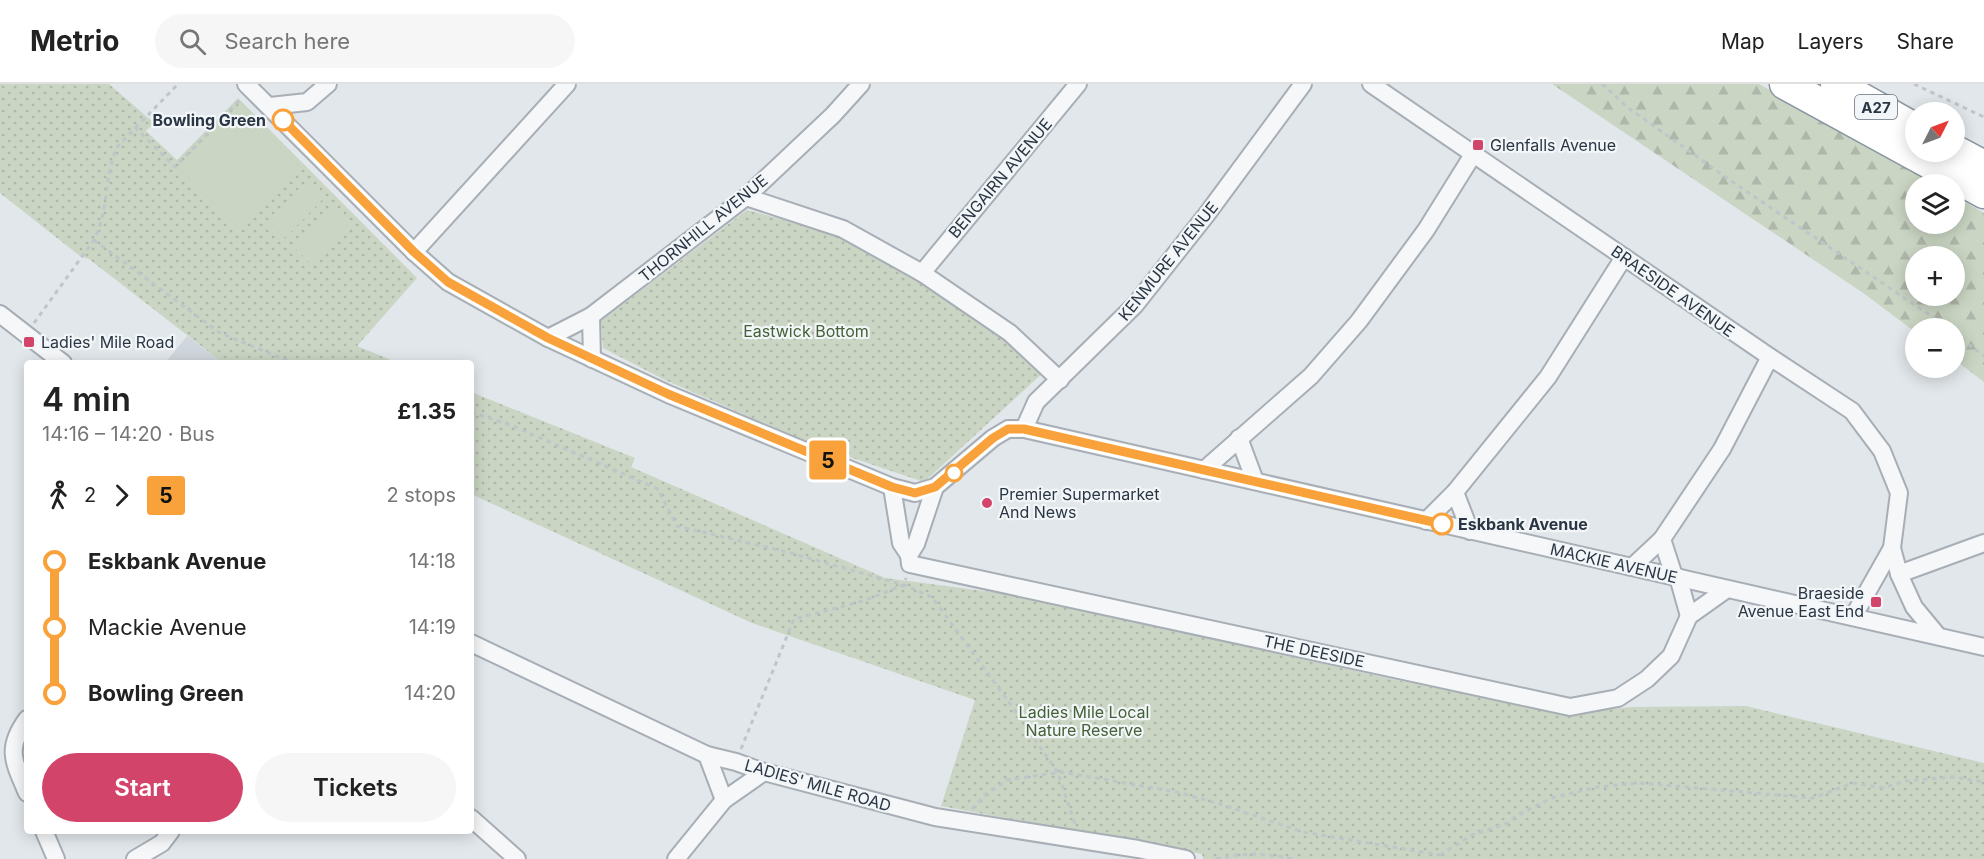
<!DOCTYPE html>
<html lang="en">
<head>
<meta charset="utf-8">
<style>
  :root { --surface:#fff; --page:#f6f6f6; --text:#222; --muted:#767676; --line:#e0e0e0; --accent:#d3446b }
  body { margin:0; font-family:Inter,sans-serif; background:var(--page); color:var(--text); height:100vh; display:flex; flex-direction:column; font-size:22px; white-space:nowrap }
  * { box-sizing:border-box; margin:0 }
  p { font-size:20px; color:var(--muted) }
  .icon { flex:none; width:33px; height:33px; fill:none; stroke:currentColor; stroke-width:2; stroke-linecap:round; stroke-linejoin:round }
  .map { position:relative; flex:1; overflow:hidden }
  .details { position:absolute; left:24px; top:276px; width:450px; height:474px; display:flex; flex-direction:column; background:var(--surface); border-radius:6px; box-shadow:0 3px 15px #0003 }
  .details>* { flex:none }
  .badge { padding:0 12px; border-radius:4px; font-size:21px; line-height:39px }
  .needle { width:39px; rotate:48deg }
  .fabs { position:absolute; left:1905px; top:18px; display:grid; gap:12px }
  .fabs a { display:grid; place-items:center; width:60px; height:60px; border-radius:50%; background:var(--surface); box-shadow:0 3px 15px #0003; font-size:30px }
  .map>.badge { position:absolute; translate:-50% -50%; box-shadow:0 0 0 3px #fff }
  .legs { display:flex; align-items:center; gap:9px; height:66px; padding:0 18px; font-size:20px }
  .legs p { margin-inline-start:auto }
  .overview { display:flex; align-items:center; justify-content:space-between; height:102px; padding:0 18px }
  h1 { font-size:33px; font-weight:600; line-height:45px }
  .action { display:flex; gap:12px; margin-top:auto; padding:12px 18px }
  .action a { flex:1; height:69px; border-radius:36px; background:var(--accent); color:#fff; font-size:24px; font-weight:600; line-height:69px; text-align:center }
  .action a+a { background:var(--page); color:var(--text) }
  ul { padding:0 18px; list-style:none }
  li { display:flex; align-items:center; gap:21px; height:66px; font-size:22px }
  li i { display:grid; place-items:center; width:9px; height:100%; margin:0 8px; background:currentColor }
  li i::after { content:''; width:15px; height:15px; margin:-8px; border:4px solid; border-radius:50%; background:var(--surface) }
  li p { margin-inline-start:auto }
  li:first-child i { background:linear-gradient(#0000 50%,currentColor 0) }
  li:last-child i { background:linear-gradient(currentColor 50%,#0000 0) }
  header { display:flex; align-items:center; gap:36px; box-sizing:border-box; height:84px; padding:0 30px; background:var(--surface); border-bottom:2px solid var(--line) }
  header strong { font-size:28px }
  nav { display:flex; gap:33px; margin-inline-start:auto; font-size:21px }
  .search { width:420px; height:54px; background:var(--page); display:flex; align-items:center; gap:15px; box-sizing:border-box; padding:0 21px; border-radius:33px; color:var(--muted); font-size:22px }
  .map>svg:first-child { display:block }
  .built { fill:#d0d6dd }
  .green { fill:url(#green-dots) }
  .forest { fill:url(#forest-firs); fill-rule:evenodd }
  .pitch { fill:#cad5c3 }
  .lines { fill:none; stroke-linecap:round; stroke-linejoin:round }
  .street-casing { stroke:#a7aeb6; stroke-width:20 }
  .highway-casing { stroke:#8996a2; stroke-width:33 }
  .path { stroke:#c0c5ca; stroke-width:3; stroke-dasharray:4.5 4.5; stroke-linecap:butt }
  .street { stroke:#f5f7f9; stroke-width:16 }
  .highway { stroke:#fff; stroke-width:30 }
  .line-1-casing { stroke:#fff; stroke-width:14 }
  .line-1 { stroke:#f9a23c; stroke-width:9 }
  .stop-1-dot { fill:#fff; stroke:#f9a23c; stroke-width:3 }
  .poi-dot { fill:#d3446b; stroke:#f2f6f8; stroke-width:2 }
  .labels { text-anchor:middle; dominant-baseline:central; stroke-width:4.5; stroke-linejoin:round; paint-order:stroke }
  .shield { fill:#f2f6f8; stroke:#66707a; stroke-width:1.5 }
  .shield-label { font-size:15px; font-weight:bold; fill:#2a3644 }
  .stop-label { font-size:16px; font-weight:bold; fill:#2a3644; stroke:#f2f6f8; text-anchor:end }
  .poi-label { font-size:16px; fill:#2a3644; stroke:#f2f6f8; text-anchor:start }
  .street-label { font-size:16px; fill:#2a3644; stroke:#f2f6f8 }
  .park-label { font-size:16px; fill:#436036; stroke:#f2f6f8 }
</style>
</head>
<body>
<header>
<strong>Metrio</strong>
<div class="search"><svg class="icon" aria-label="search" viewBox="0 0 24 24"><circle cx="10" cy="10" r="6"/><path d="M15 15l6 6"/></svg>Search here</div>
<nav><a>Map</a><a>Layers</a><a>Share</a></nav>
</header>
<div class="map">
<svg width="1984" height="775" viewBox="0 0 1984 775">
  <defs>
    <pattern id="green-dots" width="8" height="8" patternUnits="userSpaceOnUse" patternTransform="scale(1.5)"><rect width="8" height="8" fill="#cad5c3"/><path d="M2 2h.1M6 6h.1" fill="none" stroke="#aeb7a9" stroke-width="1.8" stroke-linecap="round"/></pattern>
    <pattern id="forest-firs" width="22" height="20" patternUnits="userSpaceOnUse" patternTransform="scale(1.5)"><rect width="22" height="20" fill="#cad5c3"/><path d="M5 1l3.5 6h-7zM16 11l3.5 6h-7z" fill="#aeb7a9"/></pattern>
  </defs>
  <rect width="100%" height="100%" fill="#e2e7eb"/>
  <path class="built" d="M187 252 223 279H165Z"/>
  <g class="green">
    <path d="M0 0H109L154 39 146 47 177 76 238 14 417 194 357 262 398 279H223L89 175 80 172 0 109Z"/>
    <path d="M747 126 844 152 933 205 993 245 1045 287 924 398 817 362 665 296 603 264 601 237Z"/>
    <path d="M471 308 635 374 631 383 885 494 1014 511 1396 596 1566 630 1631 623 1746 622 1984 679V775H1203L1202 770 941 722 975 616 752 539 471 410Z"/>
  </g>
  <path class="forest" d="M1552 0H1759L1934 100H1916V140H1954L1955 112 1984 129V298L1955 276 1954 244H1916L1915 248 1866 211ZM1916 172H1954V212H1916Z"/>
  <g class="pitch">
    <path d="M241 22 302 85 240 146 178 83Z"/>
    <path d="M305 99 322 116 285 154 267 137Z"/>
    <path d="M330 124 347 141 310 179 292 161Z"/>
  </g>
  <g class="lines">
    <g class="street-casing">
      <g id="street">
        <path d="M246 0 414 168 448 198 548 254 668 310 892 403 915 409 935 403 993 354 1008 345H1024L1984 563"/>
        <path d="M1371 0 1770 273 1852 327 1882 367 1899 409 1892 464 1899 490 1914 523 1938 552"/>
        <path d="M270 22 307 18 328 0"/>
        <path d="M746 113 843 145 922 189 1010 249 1060 296"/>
        <path d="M414 168 567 0"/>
        <path d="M922 189 1078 0"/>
        <path d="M0 230 63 279"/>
        <path d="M591 232 592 275"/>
        <path d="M548 254 591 232 746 113 833 31 861 0"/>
        <path d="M1024 345 1036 318 1135 221 1207 130 1303 0"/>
        <path d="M1239 354 1255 397"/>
        <path d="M1204 386 1311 292 1359 237 1426 146 1474 69"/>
        <path d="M892 403 901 459 909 471"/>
        <path d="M935 403 916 460 909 471 910 480 1570 623 1618 614 1647 595 1671 572 1689 532 1727 505"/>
        <path d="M1455 408 1470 447"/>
        <path d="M1426 437 1455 408 1548 293 1624 173"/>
        <path d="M1662 455 1674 492"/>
        <path d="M1632 483 1662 455 1722 365 1770 273"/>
        <path d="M1899 490 1984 459"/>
        <path d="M1678 493 1689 532"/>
        <path d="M1853 533 1892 464"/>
        <path d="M471 559 707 671 736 678 764 688 935 733 1138 765 1186 775"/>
        <path d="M27 635C5 665 14 678 27 709"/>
        <path d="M707 671 724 716"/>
        <path d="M471 734 517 775"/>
        <path d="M44 747 56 775"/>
        <path d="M135 775 162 759 171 747"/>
        <path d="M676 775 724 716 764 688"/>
      </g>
    </g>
    <g class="highway-casing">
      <g id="highway">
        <path d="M1785 0 1984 109"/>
        <path d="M1836 0 1916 45"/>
        <path d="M1954 66 1984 82"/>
      </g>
    </g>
    <g class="path">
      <path d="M1602 0 1627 23 1737 101 1949 244"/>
      <path d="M1914 0 1984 33"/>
      <path d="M135 43 175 83 241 15"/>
      <path d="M94 156 220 249 294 279"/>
      <path d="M34 239 94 156C109 127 104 92 117 63L178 0"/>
      <path d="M1954 249 1984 272"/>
      <path d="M471 328 513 342 658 405 677 442 787 468 904 501 932 513 1016 628 1058 689 1075 740"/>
      <path d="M741 665 794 535 863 517 904 501 906 494"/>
      <path d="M972 725 986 710 1007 696 1062 688 1177 708 1220 720 1303 748 1440 771 1441 775"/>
      <path d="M1440 771 1472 751 1508 739 1516 732 1552 714 1597 703 1639 699 1813 714 1853 699 1884 704 1905 697 1952 693 1984 698"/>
      <path d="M1216 775C1245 768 1264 769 1293 775"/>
    </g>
    <use href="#street" class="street"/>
    <use href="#highway" class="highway"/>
  </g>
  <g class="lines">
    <g class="line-1-casing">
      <path id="line-1" d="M283 36 414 168 448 198 548 254 668 310 892 403 915 409 935 403 993 354 1008 345H1024L1442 440"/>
    </g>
    <use href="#line-1" class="line-1"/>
  </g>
  <g class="stop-1-dot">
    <circle cx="283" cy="36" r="10"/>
    <circle cx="954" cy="389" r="8"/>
    <circle cx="1442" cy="440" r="10"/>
  </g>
  <g class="poi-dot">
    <rect x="1472" y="55" width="12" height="12" rx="3"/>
    <rect x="23" y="252" width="12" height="12" rx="3"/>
    <circle cx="987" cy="419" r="6"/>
    <rect x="1870" y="512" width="12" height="12" rx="3"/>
  </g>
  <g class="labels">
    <rect class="shield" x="1855" y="11" width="42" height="24" rx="4.5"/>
    <g class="shield-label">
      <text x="1876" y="23">A27</text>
    </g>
    <g class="stop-label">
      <text x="266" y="36">Bowling Green</text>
      <text x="1458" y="440" text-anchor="start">Eskbank Avenue</text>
    </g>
    <g class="poi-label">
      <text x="1490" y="61">Glenfalls Avenue</text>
      <text x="41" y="258">Ladies' Mile Road</text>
      <text x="999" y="410">Premier Supermarket<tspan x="999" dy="18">And News</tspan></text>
      <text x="1864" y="509" text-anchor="end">Braeside<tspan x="1864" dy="18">Avenue East End</tspan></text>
    </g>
    <g class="street-label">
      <text transform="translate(1000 94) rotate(-50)">BENGAIRN AVENUE</text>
      <text transform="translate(703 144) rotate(-39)">THORNHILL AVENUE</text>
      <text transform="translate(1168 177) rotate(-51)">KENMURE AVENUE</text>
      <text transform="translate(1673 207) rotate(35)">BRAESIDE AVENUE</text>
      <text transform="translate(1614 479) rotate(13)">MACKIE AVENUE</text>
      <text transform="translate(1314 567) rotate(12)">THE DEESIDE</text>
      <text transform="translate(818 701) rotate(16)">LADIES' MILE ROAD</text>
    </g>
    <g class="park-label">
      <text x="806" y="247">Eastwick Bottom</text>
      <text x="1084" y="628">Ladies Mile Local<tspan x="1084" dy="18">Nature Reserve</tspan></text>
    </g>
  </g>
</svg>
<div class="fabs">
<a><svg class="needle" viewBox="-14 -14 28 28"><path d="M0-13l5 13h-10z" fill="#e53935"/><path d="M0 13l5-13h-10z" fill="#767676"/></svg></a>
<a><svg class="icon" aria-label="layers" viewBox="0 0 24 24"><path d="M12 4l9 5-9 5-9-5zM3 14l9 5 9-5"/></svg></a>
<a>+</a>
<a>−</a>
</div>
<b class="badge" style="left:828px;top:376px;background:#f9a23c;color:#111">5</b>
<section class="details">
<div class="overview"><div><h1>4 min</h1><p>14:16 – 14:20 · Bus</p></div><b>£1.35</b></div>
<div class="legs"><svg class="icon" aria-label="walk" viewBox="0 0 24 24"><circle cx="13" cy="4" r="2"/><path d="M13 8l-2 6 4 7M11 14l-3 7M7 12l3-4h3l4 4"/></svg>2<svg class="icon" aria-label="forward" viewBox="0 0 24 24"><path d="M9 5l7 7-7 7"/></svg><b class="badge" style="background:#f9a23c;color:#111">5</b><p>2 stops</p></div>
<ul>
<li><i style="color:#f9a23c"></i><b>Eskbank Avenue</b><p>14:18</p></li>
<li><i style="color:#f9a23c"></i><span>Mackie Avenue</span><p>14:19</p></li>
<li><i style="color:#f9a23c"></i><b>Bowling Green</b><p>14:20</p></li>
</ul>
<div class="action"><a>Start</a><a>Tickets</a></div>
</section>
</div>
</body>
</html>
